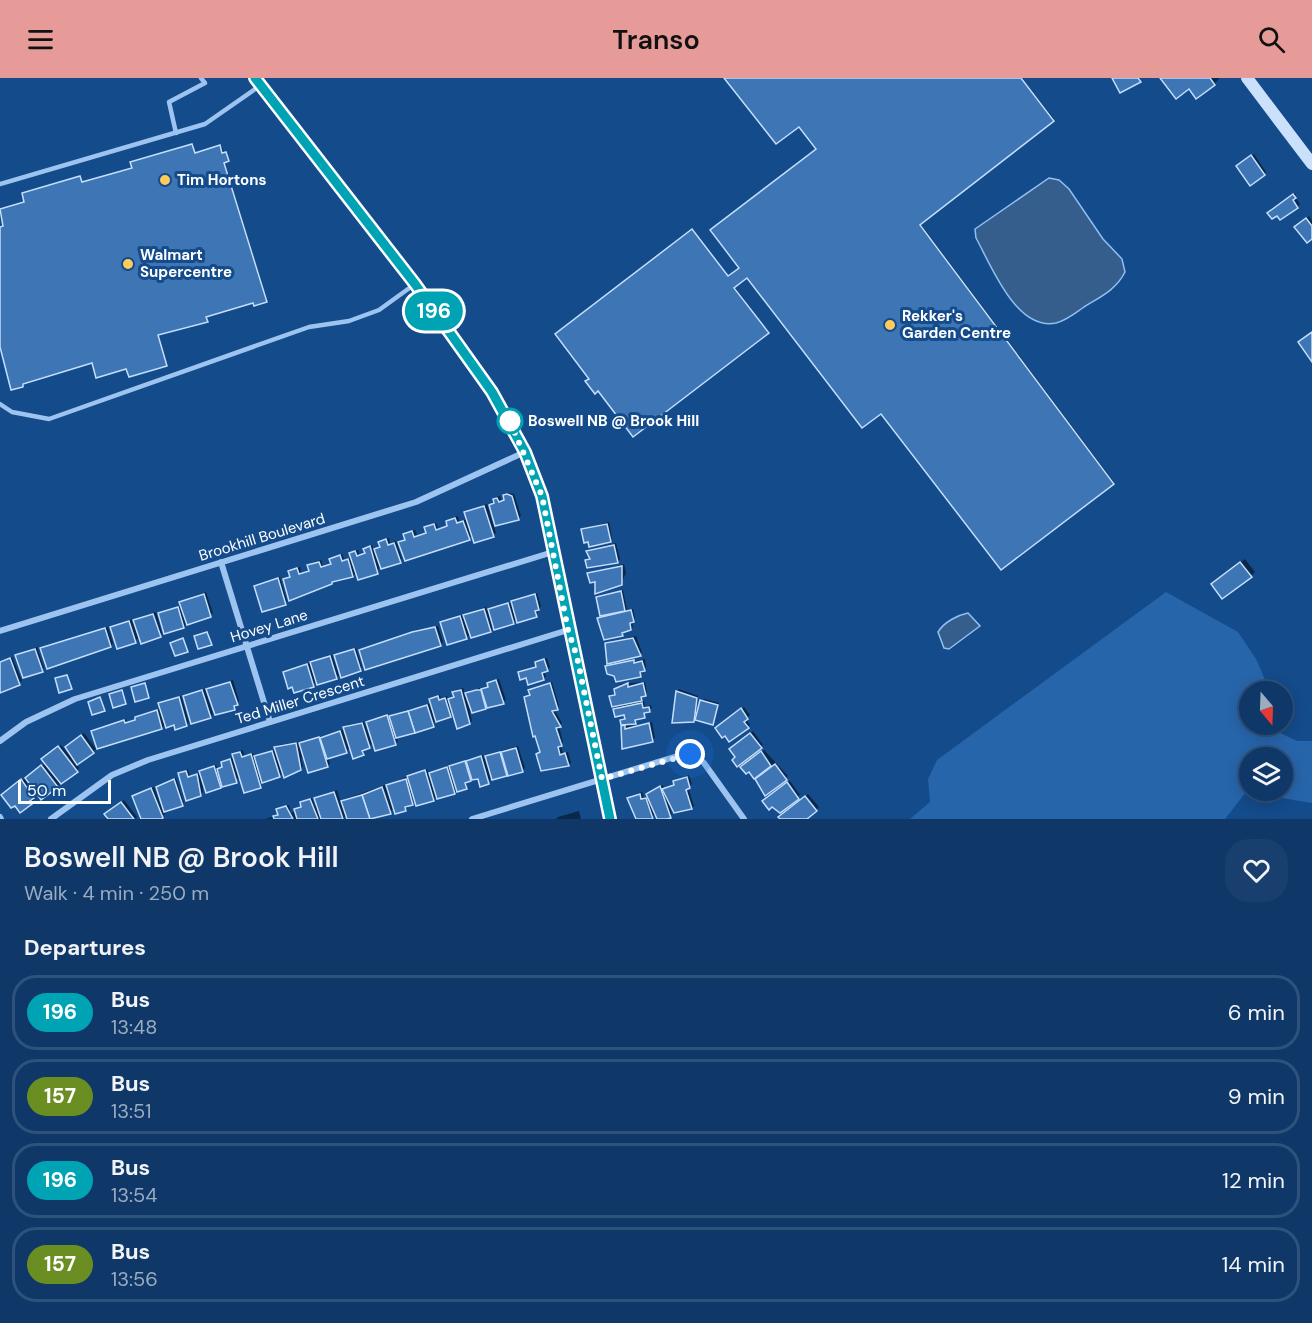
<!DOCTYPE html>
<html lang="en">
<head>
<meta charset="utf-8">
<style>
  :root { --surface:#0f3868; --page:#183f6e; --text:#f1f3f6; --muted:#9bacc0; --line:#2f527c; --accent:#e69b98 }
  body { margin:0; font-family:"DM Sans",sans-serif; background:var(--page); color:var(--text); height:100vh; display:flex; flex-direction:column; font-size:22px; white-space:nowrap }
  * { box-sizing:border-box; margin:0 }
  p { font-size:20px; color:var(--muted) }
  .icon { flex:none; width:33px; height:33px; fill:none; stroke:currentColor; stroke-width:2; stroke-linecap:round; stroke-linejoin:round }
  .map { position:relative; height:741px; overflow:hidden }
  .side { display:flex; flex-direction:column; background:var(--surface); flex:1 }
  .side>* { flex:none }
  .badge { padding:0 12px; border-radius:20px; font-size:21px; line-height:39px }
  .needle { width:39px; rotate:161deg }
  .buttons { position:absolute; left:1239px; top:603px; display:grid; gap:12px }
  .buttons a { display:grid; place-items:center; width:54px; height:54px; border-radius:50%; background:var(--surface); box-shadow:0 3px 15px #0003,0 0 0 2px var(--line); font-size:30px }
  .scale { position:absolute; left:18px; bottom:15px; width:93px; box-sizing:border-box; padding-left:6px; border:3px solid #fff; border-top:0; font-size:16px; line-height:21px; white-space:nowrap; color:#fff; -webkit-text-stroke:4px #144b8b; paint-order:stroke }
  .you { position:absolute; width:30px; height:30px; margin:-15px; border:4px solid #fff; border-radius:50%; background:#1a73e8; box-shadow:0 0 0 9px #1a73e833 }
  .map>.badge { position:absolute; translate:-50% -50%; box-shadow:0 0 0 3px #fff }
  h2 { padding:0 24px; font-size:22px; line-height:54px }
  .round { display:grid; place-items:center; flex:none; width:63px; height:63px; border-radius:24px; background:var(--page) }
  .headline { display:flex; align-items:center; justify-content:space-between; height:102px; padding:0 24px }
  h1 { font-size:28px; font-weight:600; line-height:45px }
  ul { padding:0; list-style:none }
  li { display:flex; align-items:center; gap:18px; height:75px; margin:0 12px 9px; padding:0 12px; border:3px solid var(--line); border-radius:24px }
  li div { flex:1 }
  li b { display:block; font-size:22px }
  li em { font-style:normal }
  li .badge { min-width:66px; font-weight:700; text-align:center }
  header { display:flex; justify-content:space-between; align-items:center; height:78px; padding:0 24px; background:var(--accent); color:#111; font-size:27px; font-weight:600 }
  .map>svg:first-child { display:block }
  .green { fill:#2765aa; fill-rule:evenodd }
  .water { fill:#365e8d; stroke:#8fc0f3; stroke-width:1.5 }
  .shadow { fill:#0007 }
  .building { fill:#3d75b5; stroke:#c4defb; stroke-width:1.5 }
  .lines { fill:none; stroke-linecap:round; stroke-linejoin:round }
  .lane { stroke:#9dc4f0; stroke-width:4.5 }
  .street { stroke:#9dc4f0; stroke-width:6 }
  .secondary { stroke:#cbe1fb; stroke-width:12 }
  .line-casing { stroke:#fff; stroke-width:14 }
  .line { stroke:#00a3b4; stroke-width:9 }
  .walk { stroke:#fff; stroke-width:6; stroke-dasharray:0 10.8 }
  .poi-dot { fill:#ffcc5c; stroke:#144b8b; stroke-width:2 }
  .stop-dot { fill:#fff; stroke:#00a3b4; stroke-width:3 }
  .labels { text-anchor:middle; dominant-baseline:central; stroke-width:6; stroke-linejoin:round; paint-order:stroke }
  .poi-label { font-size:15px; font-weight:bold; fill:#fff; stroke:#144b8b; text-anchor:start }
  .stop-label { font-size:15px; font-weight:bold; fill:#fff; stroke:#144b8b; text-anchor:start }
  .street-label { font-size:15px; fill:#fff; stroke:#144b8b }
</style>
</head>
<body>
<header><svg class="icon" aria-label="menu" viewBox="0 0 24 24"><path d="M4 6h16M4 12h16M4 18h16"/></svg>Transo<svg class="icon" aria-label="search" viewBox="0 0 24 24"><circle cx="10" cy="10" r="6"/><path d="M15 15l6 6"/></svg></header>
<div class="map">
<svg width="1312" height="741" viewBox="0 0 1312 741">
  <rect width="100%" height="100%" fill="#144b8b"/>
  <path class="green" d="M1166 514 1238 554 1256 581 1270 613 1250 614V646L1273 647 1272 651 1297 663H1312V725L1246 714 1225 741H910L930 724 928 701 937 682ZM1250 680H1282V712H1250Z"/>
  <g class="water">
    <path d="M1049 100 1059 102 1069 111 1103 161 1122 181 1125 194C1116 212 1100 219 1084 229 1075 235 1067 242 1056 245 1016 253 991 187 976 160L975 151Z"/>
    <path d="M968 535 980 548 949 571 944 570 938 554C944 544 958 537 968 535Z"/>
  </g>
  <g class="shadow">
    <path d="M726 0H1022L1054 41 920 145 1114 404 1002 490 881 334 747 198 734 208 768 253 633 357 557 257 693 152 729 199 741 190 818 71 799 47Z"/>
    <path d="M1162 0H1219V1L1214 6 1190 9Z"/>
    <path d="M193 67 195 75 220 67 229 82 224 83 267 222 254 223 206 237 207 242 158 255 166 286 93 284 23 304V307L0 266V149L5 148 26 124 24 115 80 98 82 105 133 90 132 85Z"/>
    <path d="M1254 76 1266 94 1264 96 1240 86Z"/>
    <path d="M1296 115 1295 119 1300 126 1297 129 1281 140 1271 132Z"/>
    <path d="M1309 138 1312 143V160L1298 146Z"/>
    <path d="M506 415 514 416 521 438 518 440 491 427 497 419 500 418 501 422 505 421Z"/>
    <path d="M487 426 496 455 493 457 400 464 406 460 407 454 415 452 417 457 427 454 428 447 436 445 438 450 449 447 450 441 458 438 459 443 468 441 466 434 469 432Z"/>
    <path d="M609 444 612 460 610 463H590L583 451Z"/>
    <path d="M389 460 390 465 396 463 402 481 379 490 377 495 357 494 353 498 284 502 291 498 292 491 300 489 301 494 310 492 311 485 321 482 323 488 332 485 333 479 342 476 344 481 352 479 354 473 358 472 359 476 366 474 365 471 372 467 374 473 381 468 382 462Z"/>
    <path d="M616 465 620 481 617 484 587 482 590 479 588 473 590 471Z"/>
    <path d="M1245 481 1255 494 1251 498 1216 502Z"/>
    <path d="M624 486 626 495 621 506 596 503 589 495Z"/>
    <path d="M280 499 287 523 285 525 255 508Z"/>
    <path d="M623 512 627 532 633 531 635 540 632 543 633 549 622 556 599 541 601 538 597 519Z"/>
    <path d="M206 514 213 535 210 537 186 545 184 549 160 536 182 527 184 522Z"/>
    <path d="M537 515 541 528 536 538 518 540 513 545 494 548 490 553 471 555 466 560 442 545 462 537 463 540 468 535 486 529 487 533 492 529 511 525 515 521Z"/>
    <path d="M156 534 162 555 160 558 140 559 135 563 111 549 132 541 133 545 137 540Z"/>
    <path d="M438 548 443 564 440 567 361 572 416 552Z"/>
    <path d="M108 549 113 565 111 568 42 570Z"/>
    <path d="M636 558 642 574 640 576 606 566Z"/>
    <path d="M37 569 44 590 42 593 17 578Z"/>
    <path d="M356 570 362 589 360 592 336 578Z"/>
    <path d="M332 577 339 597 336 600 317 603 313 607H293L284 594Z"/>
    <path d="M12 579 22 603 1 613 0 584Z"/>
    <path d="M547 580 550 590 544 593 546 598 543 601 519 595 537 588 539 582Z"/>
    <path d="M645 581 646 589 640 598 616 597 607 589Z"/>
    <path d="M499 601 506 622 470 634 472 643 470 645 454 634 435 643 433 648 396 658 398 663 395 666 368 644 431 625 433 619 440 617 441 620 447 618 448 622 455 618 456 612 463 610 465 617 469 613 489 608 491 603Z"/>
    <path d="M233 602 239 623 234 631 208 612Z"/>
    <path d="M552 604 559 628 554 631 562 645 559 648 563 664 560 667 563 675 568 674 571 685 568 687 537 676 541 673 525 620 531 616 532 610Z"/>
    <path d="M645 604 647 614 638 624 644 623 645 629 651 627 652 630 646 633 644 639 637 640 632 648 652 644 655 660 623 669 622 662 625 658 622 643 627 640 625 635 615 631 620 626 611 618 616 615V611L621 606Z"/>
    <path d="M205 611 213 636 210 639 184 619Z"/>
    <path d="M679 611 698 618 696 634 704 621 719 625 715 643 712 645 693 643 677 614Z"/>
    <path d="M181 618 189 644 187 646 176 650 175 646 166 645 162 650 93 653 126 641 127 644 137 641 139 637 162 630 163 623Z"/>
    <path d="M744 629 750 637 746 641 750 647 748 649 719 648Z"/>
    <path d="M364 644 372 666 365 670 363 676 351 669 346 673 328 679 330 685 328 688 304 678 301 681 303 688 301 691 284 693 279 698 262 703 260 709 241 699 220 709 202 697 203 714 200 717 179 696 188 691 190 698 216 687 218 692 224 688 225 682 234 679 236 674 243 672 244 677 253 675 255 680 277 671 278 667 299 664V666L345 651 347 647Z"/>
    <path d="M753 653 763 667 737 679 734 668Z"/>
    <path d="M84 655 96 671 76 686 79 690 77 693 57 708 37 714 32 720 34 722 20 733 5 715 46 685 45 678 61 667 69 677 71 675 69 667Z"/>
    <path d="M518 668 525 690 522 692 490 701 488 705 478 699 467 703 466 709 454 714 438 717 433 722 416 727 414 723 406 731 396 734 394 730 390 734 369 741H348L347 737 343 741H265L275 738 279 736 280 729 289 727 291 735 296 733 303 728 304 722 312 720 315 728 318 727 316 720 318 718 337 712 341 725 345 721 385 707V710L411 696 427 691 429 697 433 693 483 677 484 681 489 676Z"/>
    <path d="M764 672 788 698 765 716 744 686Z"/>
    <path d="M689 697 692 706 688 709 694 728 692 730 671 723 668 724 672 736 670 738 658 741 656 736 649 741H637L629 720 631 718 642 714 644 720 649 718 651 714 663 707 664 710 675 706 677 701Z"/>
    <path d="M176 700 184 725 163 733 165 736 157 741H143L133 719 154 709 160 726 163 725 158 709Z"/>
    <path d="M790 703 800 717 777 729 769 730 766 721Z"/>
    <path d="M808 716 819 729 816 732 805 741H782L783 736Z"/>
    <path d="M124 722 137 739 135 741H105L109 734Z"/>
    <path d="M579 733 581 741H556L558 739Z"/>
  </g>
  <g class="building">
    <path d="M724 0H1021L1054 43 920 147 1114 406 1001 492 881 336 862 350 747 200 734 210 769 255 633 359 598 313 595 316 585 303 589 301 555 256 692 151 728 198 739 190 710 152 816 71 799 49 776 66Z"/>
    <path d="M1112 0H1138L1141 4 1120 15Z"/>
    <path d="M1160 0H1210L1215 7 1196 21 1189 11 1176 21Z"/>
    <path d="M192 66 195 75 220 67 222 75 226 74 229 83 224 85 267 224 254 228 253 225 206 239 208 244 158 257 167 288 129 299 126 291 96 300 92 285 23 306V309L11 312 0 269V149L3 148 0 131 24 124 22 115 80 98 82 104 132 90 130 84Z"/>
    <path d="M1251 77 1265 97 1250 108 1236 88Z"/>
    <path d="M1293 116 1296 120 1293 122 1298 130 1280 142 1277 138 1272 141 1267 135Z"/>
    <path d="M1306 140 1312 148V161L1307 165 1294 149Z"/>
    <path d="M1312 254V284L1298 264Z"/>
    <path d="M507 416 512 418 519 442 495 448 489 427 494 425 493 421 497 420 499 424 504 422 503 417Z"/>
    <path d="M484 428 494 459 474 465 464 434Z"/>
    <path d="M455 440 457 445 463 443 470 462 405 483 398 464 405 462 403 456 412 453 414 459 426 455 424 449 434 446 436 452 447 448 446 443Z"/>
    <path d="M607 446 611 464 589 469 588 464 584 465 581 451Z"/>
    <path d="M386 461 388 467 394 465 401 485 381 491 374 471 380 469 378 464Z"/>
    <path d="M614 467 618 485 587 490 585 482 590 481 586 473Z"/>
    <path d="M370 468 378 496 358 502 349 475 355 473 357 478 365 475 363 471Z"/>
    <path d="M340 477 342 483 348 481 353 499 332 504V506L289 523 283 501 290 499 288 493 297 490 299 496 309 493 307 487 319 484 321 489 331 486 329 481Z"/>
    <path d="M1240 484 1252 499 1222 521 1211 506Z"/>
    <path d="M622 488V507L595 516V504L590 505 587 495Z"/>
    <path d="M278 500 286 527 262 534 254 508Z"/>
    <path d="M621 513 625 533 600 538 596 519Z"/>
    <path d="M204 516 211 539 187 547 179 524Z"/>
    <path d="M535 516 539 532 535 533 537 539 517 545 511 523Z"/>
    <path d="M508 525 514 546 494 552 488 531Z"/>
    <path d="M178 529 184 550 164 556 158 535Z"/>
    <path d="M484 531 491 554 471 560 463 537Z"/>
    <path d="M631 532 634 544 630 545 631 552 622 555 623 558 604 562 597 540Z"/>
    <path d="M153 536 161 559 141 566 133 542Z"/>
    <path d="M460 538 467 561 447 567 440 544Z"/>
    <path d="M129 543 136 565 117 571 110 549Z"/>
    <path d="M435 549 441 568 365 592 359 572 412 554Z"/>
    <path d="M105 550 111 569 47 591 40 570Z"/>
    <path d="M207 554 212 567 198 571 194 558Z"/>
    <path d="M183 560 188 574 175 578 170 565Z"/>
    <path d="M633 560 641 578 607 586 605 565Z"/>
    <path d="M35 571 43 594 23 600 15 577Z"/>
    <path d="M354 571 361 593 341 600 334 577Z"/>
    <path d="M330 578 337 601 317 607 310 584Z"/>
    <path d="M10 580 20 607 0 615V584Z"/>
    <path d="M544 581 548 593 542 595 544 602 528 607 526 600 520 602 518 594 536 589 535 584Z"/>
    <path d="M634 582V585L642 583 645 593 640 594 641 599 616 604 614 598 607 596 605 588Z"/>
    <path d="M307 586 314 609 294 615 292 609 288 611 283 594Z"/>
    <path d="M67 597 72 611 59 615 55 600Z"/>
    <path d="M496 602 504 626 487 630 481 611 488 609 487 605Z"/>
    <path d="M230 604 238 627 234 628 235 632 215 637 206 611Z"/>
    <path d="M145 605 149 620 135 624 131 609Z"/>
    <path d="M550 605 558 632 552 633 561 649 556 650 562 668 558 669 560 677 565 675 569 688 541 693 536 676 540 674 535 658 533 659 524 619 530 617 528 612Z"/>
    <path d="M628 605V609L643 605 646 618 641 619 642 623 612 629 609 618 615 617 614 611Z"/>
    <path d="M122 612 126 626 113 630 109 616Z"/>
    <path d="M202 612 211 640 191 646 183 618Z"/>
    <path d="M461 612 470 646 457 651 448 621 454 619 452 614Z"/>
    <path d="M476 612H481L486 631 472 635 465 615Z"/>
    <path d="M676 613 697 620 694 644 672 645Z"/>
    <path d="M438 618 439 622 445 620 451 639 436 644 429 621Z"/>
    <path d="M100 619 105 633 92 637 88 624Z"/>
    <path d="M179 619 187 648 175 652 174 647 166 650 158 625Z"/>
    <path d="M700 622 718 627 713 647 695 642Z"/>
    <path d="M642 625 643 630 649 629 650 634 644 635 645 640 635 642 636 646 621 647 620 642 625 641 624 637 615 639 613 631Z"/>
    <path d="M427 627 434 649 415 655 408 633Z"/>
    <path d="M741 630 748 641 744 644 749 650 729 664 725 658 722 660 715 650Z"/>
    <path d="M157 632 162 651 97 671 91 653 124 642 125 645 135 642V639Z"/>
    <path d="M408 633 415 655 396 660 389 638Z"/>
    <path d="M387 637 396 667 375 673 366 644Z"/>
    <path d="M362 645 370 670 362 673 364 677 353 681 343 649Z"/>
    <path d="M649 645 653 664 622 671 621 648 625 647V651Z"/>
    <path d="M340 653 347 675 327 681 320 660Z"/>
    <path d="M750 655 762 670 737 689 732 682 735 679 729 671Z"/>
    <path d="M81 657 94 675 77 687 65 669Z"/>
    <path d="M319 659 328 689 308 695 299 665Z"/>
    <path d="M296 665 301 692 284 700 274 669Z"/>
    <path d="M58 668 78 694 61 706 41 681Z"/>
    <path d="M516 670 523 694 508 698 501 674Z"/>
    <path d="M272 673 280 699 262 705 254 678Z"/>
    <path d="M761 673 771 688 754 701 749 694 746 696 740 689Z"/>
    <path d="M240 674 242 679 251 676 261 710 244 715 232 676Z"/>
    <path d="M500 674 507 698 492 702 485 678Z"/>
    <path d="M481 678 489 706 480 709 478 701 472 702 466 683Z"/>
    <path d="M230 681 237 705 222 709 217 691 222 689 221 684Z"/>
    <path d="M465 683 471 703 465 705 467 711 457 714 449 688Z"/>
    <path d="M775 686 787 702 765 718 755 701Z"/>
    <path d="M41 687 58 709 41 722 25 700Z"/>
    <path d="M214 688 221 710 206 715 199 693Z"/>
    <path d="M447 689 455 716 437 721 429 695Z"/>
    <path d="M425 692 434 723 416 728 407 698Z"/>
    <path d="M186 693 188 699 197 696 201 718 186 723 178 695Z"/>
    <path d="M687 699 690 710 686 712 692 731 674 735 662 711 674 707 673 703Z"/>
    <path d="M21 701 34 720 30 723 32 726 20 735 15 728 11 730 1 717Z"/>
    <path d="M174 701 183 728 164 734 156 709Z"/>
    <path d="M406 701 413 727 405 729 406 733 395 736 386 707Z"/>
    <path d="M787 704 799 721 780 735 772 729 769 732 762 723Z"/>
    <path d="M660 708 671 740 667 741H657L646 716Z"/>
    <path d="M382 709 391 736 370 741 362 717Z"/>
    <path d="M151 710 163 740 161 741H141L132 718Z"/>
    <path d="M334 714 343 741H321L314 720Z"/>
    <path d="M640 716 641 721 646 720 653 741H636L627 720Z"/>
    <path d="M362 717 370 741H347L341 723Z"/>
    <path d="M805 718 817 733 807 741H780L778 739Z"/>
    <path d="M310 721 318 741H297L294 731 301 729 300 724Z"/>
    <path d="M121 724 134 741H108L104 736Z"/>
    <path d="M286 728 293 741H274L273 738 278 737 276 731Z"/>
  </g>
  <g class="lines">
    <g class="lane">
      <path d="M176 55 169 24 205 5 201 0"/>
      <path d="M0 106 205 46 261 7"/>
      <path d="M0 326 12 334 49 341 309 249 349 243 379 232 415 206"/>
    </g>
    <g class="street">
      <path d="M255 0 415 206 492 314 525 374 542 418 610 741"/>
      <path d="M221 484 270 644"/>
      <path d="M0 553 416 424 525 374"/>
      <path d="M0 663 26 644 75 621 553 474"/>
      <path d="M0 739 1 741"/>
      <path d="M51 741 112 697 148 682 568 552"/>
      <path d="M472 741 684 676 698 679 704 685 744 741"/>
    </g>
    <path class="secondary" d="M1247 0 1312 86"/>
  </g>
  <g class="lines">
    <g class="line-casing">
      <path id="line" d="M255 0 415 206 492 314 525 374 542 418 610 741"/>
    </g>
    <use href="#line" class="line"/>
    <path class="walk" d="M510 343 508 339 542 418 568 552 577 579 602 701 690 676"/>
  </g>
  <g class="poi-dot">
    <circle cx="165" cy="102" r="6"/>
    <circle cx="128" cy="186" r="6"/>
    <circle cx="890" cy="247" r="6"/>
  </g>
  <circle class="stop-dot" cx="510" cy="343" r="12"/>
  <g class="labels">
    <g class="poi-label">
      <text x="177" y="102">Tim Hortons</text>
      <text x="140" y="177">Walmart<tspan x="140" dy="17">Supercentre</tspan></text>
      <text x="902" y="238">Rekker's<tspan x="902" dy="17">Garden Centre</tspan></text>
    </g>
    <g class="stop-label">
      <text x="528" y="343">Boswell NB @ Brook Hill</text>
    </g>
    <g class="street-label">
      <text transform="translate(262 459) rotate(-17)">Brookhill Boulevard</text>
      <text transform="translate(269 548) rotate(-17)">Hovey Lane</text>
      <text transform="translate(300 622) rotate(-17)">Ted Miller Crescent</text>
    </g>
  </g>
</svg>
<div class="buttons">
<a><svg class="needle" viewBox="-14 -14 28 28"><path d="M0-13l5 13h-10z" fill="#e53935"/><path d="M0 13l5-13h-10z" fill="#9bacc0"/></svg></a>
<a><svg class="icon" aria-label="layers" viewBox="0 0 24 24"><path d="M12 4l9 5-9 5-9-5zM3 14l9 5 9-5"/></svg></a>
</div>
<div class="scale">50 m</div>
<div class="you" style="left:690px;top:676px"></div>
<b class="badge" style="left:434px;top:233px;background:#00a3b4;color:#fff">196</b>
</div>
<section class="side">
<div class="headline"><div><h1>Boswell NB @ Brook Hill</h1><p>Walk · 4 min · 250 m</p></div><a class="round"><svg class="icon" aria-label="heart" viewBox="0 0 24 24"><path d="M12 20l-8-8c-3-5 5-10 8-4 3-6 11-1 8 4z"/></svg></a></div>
<h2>Departures</h2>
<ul>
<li><span class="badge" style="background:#00a3b4;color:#fff">196</span><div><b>Bus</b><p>13:48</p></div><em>6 min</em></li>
<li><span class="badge" style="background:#6b8e23;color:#fff">157</span><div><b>Bus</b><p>13:51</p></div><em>9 min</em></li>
<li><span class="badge" style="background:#00a3b4;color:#fff">196</span><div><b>Bus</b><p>13:54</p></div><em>12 min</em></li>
<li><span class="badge" style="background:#6b8e23;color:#fff">157</span><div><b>Bus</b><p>13:56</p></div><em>14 min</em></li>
</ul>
</section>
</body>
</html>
